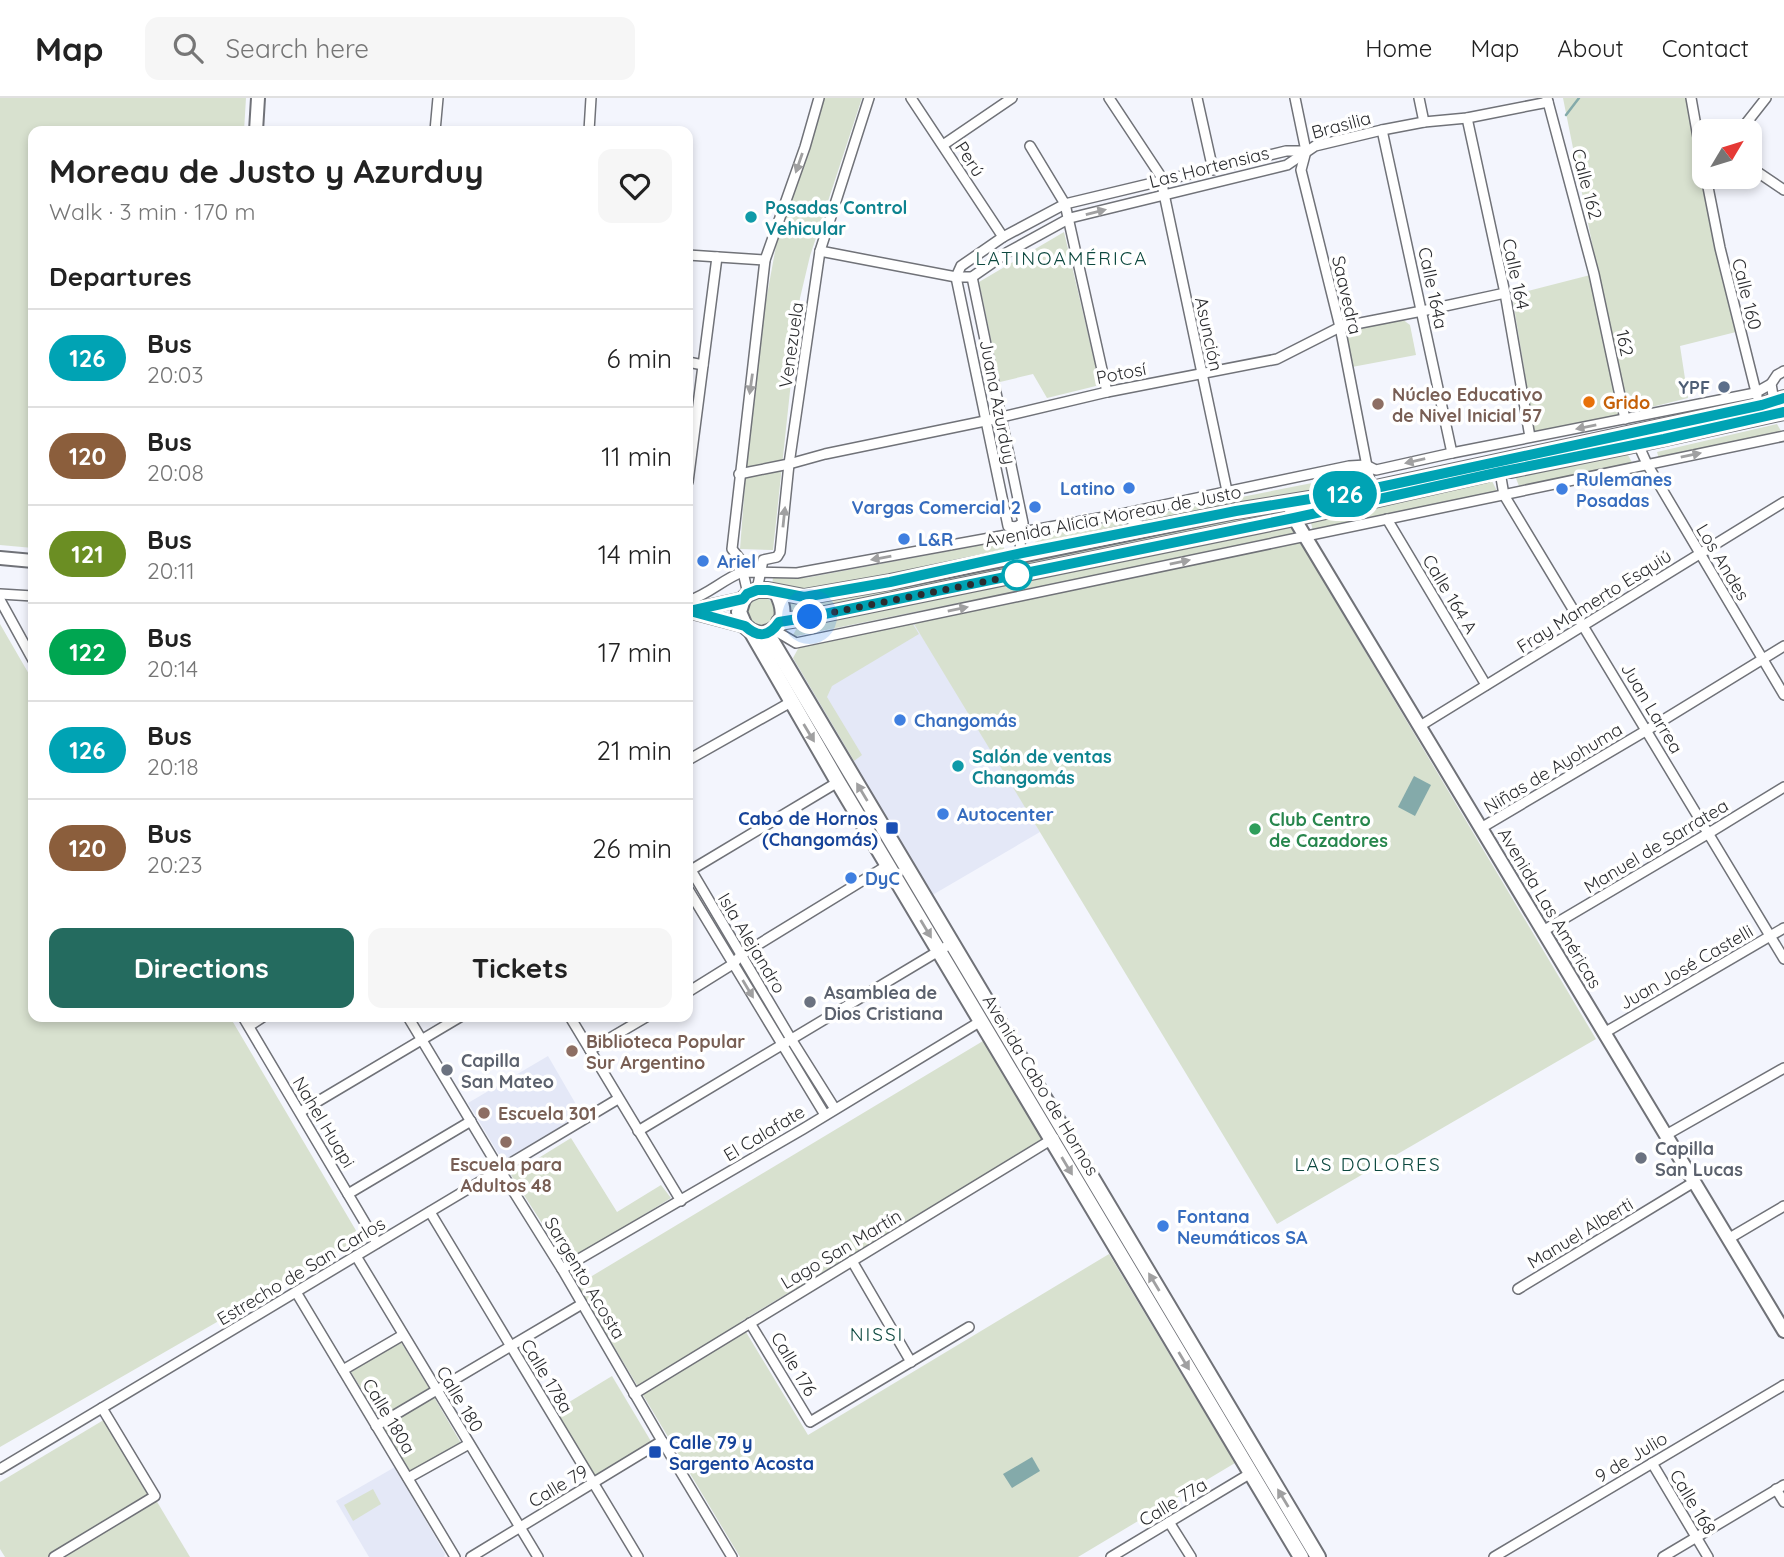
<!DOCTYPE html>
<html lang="en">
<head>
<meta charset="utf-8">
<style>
  :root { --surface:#fff; --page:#f6f6f6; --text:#222; --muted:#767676; --line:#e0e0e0; --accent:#246b5f }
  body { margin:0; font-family:Quicksand,sans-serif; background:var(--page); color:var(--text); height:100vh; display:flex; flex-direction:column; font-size:26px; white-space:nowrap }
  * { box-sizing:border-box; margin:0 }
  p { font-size:23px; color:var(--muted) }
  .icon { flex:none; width:38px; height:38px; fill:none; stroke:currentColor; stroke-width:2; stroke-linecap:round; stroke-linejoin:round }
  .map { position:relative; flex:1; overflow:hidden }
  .sheet { position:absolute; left:28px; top:28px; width:665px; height:896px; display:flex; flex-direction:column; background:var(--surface); border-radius:14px; box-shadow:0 4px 10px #0003 }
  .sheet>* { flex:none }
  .badge { padding:0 14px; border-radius:23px; font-size:24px; line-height:46px }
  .needle { width:46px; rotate:52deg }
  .buttons { position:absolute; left:1692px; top:21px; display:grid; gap:14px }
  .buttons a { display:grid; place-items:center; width:70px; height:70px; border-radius:14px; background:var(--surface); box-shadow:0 4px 10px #0003; font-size:35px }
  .you { position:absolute; width:35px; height:35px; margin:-18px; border:5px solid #fff; border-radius:50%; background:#1a73e8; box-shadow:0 0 0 10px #1a73e833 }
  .map>.badge { position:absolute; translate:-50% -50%; box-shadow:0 0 0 4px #fff }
  h2 { padding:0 21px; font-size:26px; line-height:63px }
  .round { display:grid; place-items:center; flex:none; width:74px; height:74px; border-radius:14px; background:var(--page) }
  .headline { display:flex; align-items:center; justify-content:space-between; height:119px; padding:0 21px }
  h1 { font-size:33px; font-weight:800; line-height:52px }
  .primary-button { display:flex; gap:14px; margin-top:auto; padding:14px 21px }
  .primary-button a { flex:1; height:80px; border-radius:14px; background:var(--accent); color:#fff; font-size:28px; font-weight:800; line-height:80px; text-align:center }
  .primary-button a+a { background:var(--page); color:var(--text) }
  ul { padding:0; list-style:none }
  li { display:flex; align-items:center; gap:21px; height:98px; padding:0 21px; border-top:2px solid var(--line) }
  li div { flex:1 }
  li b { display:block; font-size:26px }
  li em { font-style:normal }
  li .badge { min-width:77px; font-weight:700; text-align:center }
  header { display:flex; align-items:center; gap:42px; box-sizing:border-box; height:98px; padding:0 35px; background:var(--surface); border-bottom:2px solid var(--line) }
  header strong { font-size:33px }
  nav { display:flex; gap:38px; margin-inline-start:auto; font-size:24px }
  .search { width:490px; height:63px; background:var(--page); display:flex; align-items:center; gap:18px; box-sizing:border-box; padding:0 24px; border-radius:14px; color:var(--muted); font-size:26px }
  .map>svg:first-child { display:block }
  .built { fill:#e4e8f7 }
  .green { fill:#d8e1cf }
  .water { fill:#84aaaa }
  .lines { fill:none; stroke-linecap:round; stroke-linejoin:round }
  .stream { stroke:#84aaaa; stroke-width:2.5 }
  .street-casing { stroke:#707278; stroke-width:12 }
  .secondary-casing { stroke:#707278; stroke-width:16 }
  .primary-casing { stroke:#707278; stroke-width:18 }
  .street { stroke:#fff; stroke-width:9 }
  .secondary { stroke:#fff; stroke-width:12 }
  .primary { stroke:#fff; stroke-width:14 }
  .oneway { fill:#a0a0a1 }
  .line-casing { stroke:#fff; stroke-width:16 }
  .line { stroke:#00a3b4; stroke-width:10 }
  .walk { stroke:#2b2c2f; stroke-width:7; stroke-dasharray:0 12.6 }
  .culture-dot { fill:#0f9aa8; stroke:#fff; stroke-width:2.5 }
  .service-dot { fill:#5c6f8a; stroke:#fff; stroke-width:2.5 }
  .food-dot { fill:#e8710a; stroke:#fff; stroke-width:2.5 }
  .education-dot { fill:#8d6e63; stroke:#fff; stroke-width:2.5 }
  .shop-dot { fill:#3f7fe0; stroke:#fff; stroke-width:2.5 }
  .stop-dot { fill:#fff; stroke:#00a3b4; stroke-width:3.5 }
  .transit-dot { fill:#1a4fb4; stroke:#fff; stroke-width:2.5 }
  .leisure-dot { fill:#2e9e5b; stroke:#fff; stroke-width:2.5 }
  .worship-dot { fill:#6b7280; stroke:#fff; stroke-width:2.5 }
  .labels { text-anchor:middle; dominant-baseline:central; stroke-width:7; stroke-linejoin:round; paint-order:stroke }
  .street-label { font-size:18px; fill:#2b2c2f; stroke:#fff }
  .culture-label { font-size:18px; font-weight:bold; fill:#0d838f; stroke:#fff; text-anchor:start }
  .service-label { font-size:18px; font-weight:bold; fill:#4e5e75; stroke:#fff; text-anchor:end }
  .education-label { font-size:18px; font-weight:bold; fill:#785e54; stroke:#fff; text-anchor:start }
  .food-label { font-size:18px; font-weight:bold; fill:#c56008; stroke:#fff; text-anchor:start }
  .shop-label { font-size:18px; font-weight:bold; fill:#366cbe; stroke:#fff; text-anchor:start }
  .transit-label { font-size:18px; font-weight:bold; fill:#164399; stroke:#fff; text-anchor:end }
  .leisure-label { font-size:18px; font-weight:bold; fill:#27864d; stroke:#fff; text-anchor:start }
  .worship-label { font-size:18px; font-weight:bold; fill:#5b616d; stroke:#fff; text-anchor:start }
  .neighbourhood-label { font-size:19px; letter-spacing:2px; fill:#0c483f; stroke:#fff }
</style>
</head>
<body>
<header>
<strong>Map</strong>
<div class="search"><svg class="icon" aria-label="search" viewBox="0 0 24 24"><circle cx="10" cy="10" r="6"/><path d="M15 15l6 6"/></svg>Search here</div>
<nav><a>Home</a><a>Map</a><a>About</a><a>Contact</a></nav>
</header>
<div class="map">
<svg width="1784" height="1459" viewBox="0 0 1784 1459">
  <rect width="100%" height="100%" fill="#f3f5fd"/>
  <g class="built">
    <path d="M915 523 1040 734 929 799 792 564 803 551Z"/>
    <path d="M548 958 581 1015 504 1065 468 1005Z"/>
    <path d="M395 1369 445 1456 444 1459H369L336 1403Z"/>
  </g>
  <g class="green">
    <path d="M0 0H246L244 33H33V450L0 447Z"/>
    <path d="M821 0H862L810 158 800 200 773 452 740 451 754 268 776 148Z"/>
    <path d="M1563 0H1687L1736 234 1680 248 1688 300 1535 338 1512 197 1598 175Z"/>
    <path d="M1064 134 1100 287 1047 300 1033 276 1000 284 979 184Z"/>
    <path d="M1402 221 1410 227 1416 257 1352 269 1346 237 1350 231Z"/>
    <path d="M1747 302 1748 306 1389 385 1387 379Z"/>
    <path d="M1777 326 1784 338 1660 364 1657 354Z"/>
    <path d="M1626 353 1635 370 1521 393 1515 378Z"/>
    <path d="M1348 378 1362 381 1367 389 1271 400 1146 426 1145 418Z"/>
    <path d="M1492 383 1499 397 1314 437 1310 421Z"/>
    <path d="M1281 409 1284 420 792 517 786 501Z"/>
    <path d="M1115 423 1129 430 1036 447 1034 438Z"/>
    <path d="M1292 424 1297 436 792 539 799 526Z"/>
    <path d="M1297 439 1596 941 1277 1126 911 521Z"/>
    <path d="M1002 443 1005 453 809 492 772 488 773 479 805 480Z"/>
    <path d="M760 499C774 501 776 509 776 521L764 531 750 526 745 512 751 503Z"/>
    <path d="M911 523 919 536 832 588 827 599 862 657 854 663 793 560 799 549Z"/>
    <path d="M0 526 33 583V919H230L361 1141 0 1349Z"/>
    <path d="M983 943 1043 1042 740 1224 808 1337 1109 1156 1235 1365 1078 1459H740L577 1187Z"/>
    <path d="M571 1040 617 1114 661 1087 671 1100 567 1164 511 1077Z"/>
    <path d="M401 1244 429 1290 379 1320 351 1274Z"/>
    <path d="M612 1278 652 1345 595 1378 556 1312Z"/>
    <path d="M434 1299 461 1345 411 1375 383 1329Z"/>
    <path d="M107 1320 190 1459H5L0 1451V1384Z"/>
    <path d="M373 1391 381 1406 353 1423 344 1407Z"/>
  </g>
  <g class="water">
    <path d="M1414 678 1431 687 1415 718 1398 709Z"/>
    <path d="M1032 1359 1040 1373 1012 1390 1003 1376Z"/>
  </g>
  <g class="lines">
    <path class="stream" d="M1566 17 1579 0"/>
    <g class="street-casing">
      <g id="street">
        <path d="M911 0 1003 139"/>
        <path d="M1109 0 1160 77 1227 393"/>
        <path d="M1197 0 1213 72"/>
        <path d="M1295 0 1306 53 1301 72 1340 229 1372 394"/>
        <path d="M1419 0 1424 24"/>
        <path d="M1547 0 1594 176 1625 321"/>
        <path d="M1691 0 1704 73"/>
        <path d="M1467 20 1505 195 1530 339"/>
        <path d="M1382 32 1452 355"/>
        <path d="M435 33 438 0"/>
        <path d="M589 33 591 0"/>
        <path d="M1740 33 1766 0"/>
        <path d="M943 47 1012 0"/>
        <path d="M1030 48 1065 106 1107 294"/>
        <path d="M1750 69 1784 92"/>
        <path d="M1706 79 1720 150 1757 298"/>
        <path d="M820 153 956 179H972L1008 154 1070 120 1287 67 1315 48 1382 32 1424 24 1467 20 1548 4"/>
        <path d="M688 157 765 162"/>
        <path d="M972 179 1023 425 1016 429"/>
        <path d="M688 264 703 267"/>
        <path d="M1774 303 1771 286 1777 277 1784 273"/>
        <path d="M1638 346 1647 366 1784 597"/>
        <path d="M1500 374 1504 397 1784 861"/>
        <path d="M739 376 789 366 825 356 985 323 1107 294 1277 261 1340 229 1422 213 1505 195"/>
        <path d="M688 384 717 159"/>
        <path d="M1121 416 1146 431"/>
        <path d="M1387 421 1486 587"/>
        <path d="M1016 429 1008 428 956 179 961 168 1003 139 1065 106 1286 53H1305"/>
        <path d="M1017 431 1022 455"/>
        <path d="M757 492 763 462 777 459 780 454 789 366 820 153 869 0"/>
        <path d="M0 496 33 498"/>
        <path d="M748 496 740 461 732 451 765 162 805 49 819 0"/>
        <path d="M0 502 33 562"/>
        <path d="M688 503C709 496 722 482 742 474L797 475 1121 416 1349 368 1366 367 1376 372 1452 355 1755 295 1771 286"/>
        <path d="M774 532 796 545 1784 338"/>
        <path d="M1420 628 1784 404"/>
        <path d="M688 662 791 604"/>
        <path d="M1481 730 1647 632 1784 548"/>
        <path d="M688 767 791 941 835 1011"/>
        <path d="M688 777 691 772 838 684"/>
        <path d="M688 791 825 1017"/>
        <path d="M1543 833 1709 735 1784 689"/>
        <path d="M688 894 733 866 741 857 888 767"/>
        <path d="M243 919 377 1145"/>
        <path d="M408 919 500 1072 562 1171 662 1343 732 1459"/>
        <path d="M570 919 681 1103"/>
        <path d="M249 928 263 919"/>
        <path d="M1604 935 1784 830"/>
        <path d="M590 952 646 919"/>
        <path d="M300 1014 460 919"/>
        <path d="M638 1033 952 845"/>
        <path d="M1666 1037 1784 970"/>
        <path d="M348 1096 471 1023"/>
        <path d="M430 1114 638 1459"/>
        <path d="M1728 1141 1784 1108"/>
        <path d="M356 1158 538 1459"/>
        <path d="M852 1163 911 1264"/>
        <path d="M562 1171 803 1031 981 923"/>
        <path d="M1518 1191 1694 1084"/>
        <path d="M296 1194 455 1459"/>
        <path d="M750 1225 810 1324 969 1229"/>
        <path d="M343 1272 403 1237"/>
        <path d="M634 1296 1054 1040"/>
        <path d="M376 1328 582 1206"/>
        <path d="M1652 1365 1708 1459"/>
        <path d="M0 1371 618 1001"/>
        <path d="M408 1380 469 1346"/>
        <path d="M1776 1391 1784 1404"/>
        <path d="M1169 1424 1191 1459"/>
        <path d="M54 1459 155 1398 102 1310"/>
        <path d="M471 1459 662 1343"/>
        <path d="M1111 1459 1251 1375"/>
        <path d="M1494 1459 1784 1287"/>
        <path d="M1663 1459 1784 1387"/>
      </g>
    </g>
    <g class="secondary-casing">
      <g id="secondary">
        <path d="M256 33 258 0"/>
        <path d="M1291 415 1784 1233"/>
        <path d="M0 460 33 463"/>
        <path d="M693 512 743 501"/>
        <path d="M688 513 745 528"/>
      </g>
    </g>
    <g class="primary-casing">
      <g id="primary">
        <path d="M1511 372 1638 346 1784 314"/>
        <path d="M777 495C787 515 785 532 760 536L751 533 745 528 739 514 743 501 748 496 757 492H768L804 499 890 484 1236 413 1371 391 1762 307 1784 300"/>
        <path d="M779 524 810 519 1295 420 1487 376"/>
        <path d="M751 533 838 684 1301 1459"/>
        <path d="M767 535 1318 1459"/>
      </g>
    </g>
    <use href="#street" class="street"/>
    <use href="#secondary" class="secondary"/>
    <use href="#primary" class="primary"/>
  </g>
  <defs><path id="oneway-solid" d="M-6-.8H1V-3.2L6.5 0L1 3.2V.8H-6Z" transform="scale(1.75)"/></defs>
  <g class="oneway">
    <use href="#oneway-solid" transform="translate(799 65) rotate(109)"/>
    <use href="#oneway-solid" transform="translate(1096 114) rotate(-14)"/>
    <use href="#oneway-solid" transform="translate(751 286) rotate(98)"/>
    <use href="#oneway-solid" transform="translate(1586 329) rotate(169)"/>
    <use href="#oneway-solid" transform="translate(1691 357) rotate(-12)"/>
    <use href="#oneway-solid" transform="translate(1415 363) rotate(167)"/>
    <use href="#oneway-solid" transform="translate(784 419) rotate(-84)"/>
    <use href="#oneway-solid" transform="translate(881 460) rotate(170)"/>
    <use href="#oneway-solid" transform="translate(1180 464) rotate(-12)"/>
    <use href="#oneway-solid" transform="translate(958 511) rotate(-12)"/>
    <use href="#oneway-solid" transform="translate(809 635) rotate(59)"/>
    <use href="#oneway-solid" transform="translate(862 694) rotate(-121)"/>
    <use href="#oneway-solid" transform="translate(926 831) rotate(59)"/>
    <use href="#oneway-solid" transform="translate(748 891) rotate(59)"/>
    <use href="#oneway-solid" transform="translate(1067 1068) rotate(59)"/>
    <use href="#oneway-solid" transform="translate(1154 1184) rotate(-121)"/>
    <use href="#oneway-solid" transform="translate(1184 1263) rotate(59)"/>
    <use href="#oneway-solid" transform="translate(1283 1400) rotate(-121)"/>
  </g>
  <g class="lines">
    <g class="line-casing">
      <path id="line" d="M1784 300 1762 307 1371 391 1236 413 1022 455 890 484 804 499 768 492H757L747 496 743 501 690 513 745 528C758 540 769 539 779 524L810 519 1294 420 1500 374 1664 341 1784 314"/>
    </g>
    <use href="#line" class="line"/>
    <path class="walk" d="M810 519 1017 477"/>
  </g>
  <g class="culture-dot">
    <circle cx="751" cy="119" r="7"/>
    <circle cx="958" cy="668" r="7"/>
  </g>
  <circle class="service-dot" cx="1724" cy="289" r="7"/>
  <circle class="food-dot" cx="1589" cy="304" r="7"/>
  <g class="education-dot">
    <circle cx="1378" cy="306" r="7"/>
    <circle cx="572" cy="953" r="7"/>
    <circle cx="484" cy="1015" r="7"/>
    <circle cx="506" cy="1044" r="7"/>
  </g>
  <g class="shop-dot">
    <circle cx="1129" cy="390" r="7"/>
    <circle cx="1562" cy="391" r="7"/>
    <circle cx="1035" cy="409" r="7"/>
    <circle cx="904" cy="441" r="7"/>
    <circle cx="703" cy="463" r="7"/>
    <circle cx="900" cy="622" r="7"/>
    <circle cx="943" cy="716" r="7"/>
    <circle cx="851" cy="780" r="7"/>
    <circle cx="1163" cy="1128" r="7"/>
  </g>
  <circle class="stop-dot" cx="1017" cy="477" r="14"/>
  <g class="transit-dot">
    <rect x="885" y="723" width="14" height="14" rx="3.5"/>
    <rect x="648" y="1347" width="14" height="14" rx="3.5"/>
  </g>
  <circle class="leisure-dot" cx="1255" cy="731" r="7"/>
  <g class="worship-dot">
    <circle cx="810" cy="904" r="7"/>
    <circle cx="447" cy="972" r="7"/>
    <circle cx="1641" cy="1060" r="7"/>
  </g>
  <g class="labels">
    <g class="street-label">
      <text transform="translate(1341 27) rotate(-15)">Brasilia</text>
      <text transform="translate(970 61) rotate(57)">Perú</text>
      <text transform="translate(1209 69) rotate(-14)">Las Hortensias</text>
      <text transform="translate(1587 86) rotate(75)">Calle 162</text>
      <text transform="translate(1516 176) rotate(78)">Calle 164</text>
      <text transform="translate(1433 190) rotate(78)">Calle 164a</text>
      <text transform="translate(1747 196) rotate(76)">Calle 160</text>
      <text transform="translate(1347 197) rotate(77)">Saavedra</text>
      <text transform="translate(1209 236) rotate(78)">Asunción</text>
      <text transform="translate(1625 245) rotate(78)">162</text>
      <text transform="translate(791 247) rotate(-82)">Venezuela</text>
      <text transform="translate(1121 275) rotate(-11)">Potosí</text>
      <text transform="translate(998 304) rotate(79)">Juana Azurduy</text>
      <text transform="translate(1113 418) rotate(-11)">Avenida Alicia Moreau de Justo</text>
      <text transform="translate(1723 464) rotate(59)">Los Andes</text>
      <text transform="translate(1450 496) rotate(59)">Calle 164 A</text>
      <text transform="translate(1594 503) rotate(-32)">Fray Mamerto Esquiú</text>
      <text transform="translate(1652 610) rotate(59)">Juan Larrea</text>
      <text transform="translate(1553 670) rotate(-31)">Niñas de Ayohuma</text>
      <text transform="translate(1656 748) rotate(-31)">Manuel de Sarratea</text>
      <text transform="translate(1550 810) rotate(59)">Avenida Las Américas</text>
      <text transform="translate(752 845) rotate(59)">Isla Alejandro</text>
      <text transform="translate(1686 869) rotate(-30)">Juan José Castelli</text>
      <text transform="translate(1041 987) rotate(59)">Avenida Cabo de Hornos</text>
      <text transform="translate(324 1024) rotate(59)">Nahel Huapi</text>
      <text transform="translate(764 1035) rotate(-31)">El Calafate</text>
      <text transform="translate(1580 1135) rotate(-31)">Manuel Alberti</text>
      <text transform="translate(841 1151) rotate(-31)">Lago San Martín</text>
      <text transform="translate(301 1173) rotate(-31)">Estrecho de San Carlos</text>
      <text transform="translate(585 1180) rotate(59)">Sargento Acosta</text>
      <text transform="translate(794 1266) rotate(59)">Calle 176</text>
      <text transform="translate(547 1278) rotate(59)">Calle 178a</text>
      <text transform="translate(460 1301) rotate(59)">Calle 180</text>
      <text transform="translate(389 1318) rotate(59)">Calle 180a</text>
      <text transform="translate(1631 1359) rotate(-31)">9 de Julio</text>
      <text transform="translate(558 1388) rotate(-31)">Calle 79</text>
      <text transform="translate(1173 1404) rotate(-31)">Calle 77a</text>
      <text transform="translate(1693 1404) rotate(59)">Calle 168</text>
    </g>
    <g class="culture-label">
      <text x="765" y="109">Posadas Control<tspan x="765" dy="21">Vehicular</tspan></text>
      <text x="972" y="658">Salón de ventas<tspan x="972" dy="21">Changomás</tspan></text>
    </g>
    <g class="service-label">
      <text x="1710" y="289">YPF</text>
    </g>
    <g class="education-label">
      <text x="1392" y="296">Núcleo Educativo<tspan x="1392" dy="21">de Nivel Inicial 57</tspan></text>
      <text x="586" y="943">Biblioteca Popular<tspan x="586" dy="21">Sur Argentino</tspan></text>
      <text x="498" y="1015">Escuela 301</text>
      <text x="506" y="1066" text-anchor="middle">Escuela para<tspan x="506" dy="21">Adultos 48</tspan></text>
    </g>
    <g class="food-label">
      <text x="1603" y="304">Grido</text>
    </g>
    <g class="shop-label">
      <text x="1576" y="381">Rulemanes<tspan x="1576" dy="21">Posadas</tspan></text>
      <text x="1115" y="390" text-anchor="end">Latino</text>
      <text x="1021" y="409" text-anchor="end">Vargas Comercial 2</text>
      <text x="918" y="441">L&amp;R</text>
      <text x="717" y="463">Ariel</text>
      <text x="914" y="622">Changomás</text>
      <text x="957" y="716">Autocenter</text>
      <text x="865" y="780">DyC</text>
      <text x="1177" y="1118">Fontana<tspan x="1177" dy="21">Neumáticos SA</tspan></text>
    </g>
    <g class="transit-label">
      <text x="878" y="720">Cabo de Hornos<tspan x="878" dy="21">(Changomás)</tspan></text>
      <text x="669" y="1344" text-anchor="start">Calle 79 y<tspan x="669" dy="21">Sargento Acosta</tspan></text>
    </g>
    <g class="leisure-label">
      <text x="1269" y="721">Club Centro<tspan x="1269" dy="21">de Cazadores</tspan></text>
    </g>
    <g class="worship-label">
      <text x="824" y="894">Asamblea de<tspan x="824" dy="21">Dios Cristiana</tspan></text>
      <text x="461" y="962">Capilla<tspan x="461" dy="21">San Mateo</tspan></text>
      <text x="1655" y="1050">Capilla<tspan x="1655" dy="21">San Lucas</tspan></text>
    </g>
    <g class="neighbourhood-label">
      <text x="1062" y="160">LATINOAMÉRICA</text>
      <text x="1368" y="1066">LAS DOLORES</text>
      <text x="877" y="1236">NISSI</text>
    </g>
  </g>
</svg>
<div class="buttons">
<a><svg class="needle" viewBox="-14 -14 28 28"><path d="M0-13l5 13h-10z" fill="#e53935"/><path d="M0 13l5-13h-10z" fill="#767676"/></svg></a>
</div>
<div class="you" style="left:810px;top:519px"></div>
<b class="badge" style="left:1345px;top:396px;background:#00a3b4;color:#fff">126</b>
<section class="sheet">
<div class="headline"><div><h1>Moreau de Justo y Azurduy</h1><p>Walk · 3 min · 170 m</p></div><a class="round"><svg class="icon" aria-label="heart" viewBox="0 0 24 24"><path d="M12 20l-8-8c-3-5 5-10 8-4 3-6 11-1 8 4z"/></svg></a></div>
<h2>Departures</h2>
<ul>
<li><span class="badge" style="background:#00a3b4;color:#fff">126</span><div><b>Bus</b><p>20:03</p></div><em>6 min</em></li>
<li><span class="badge" style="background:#8b5e3c;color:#fff">120</span><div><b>Bus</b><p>20:08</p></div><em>11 min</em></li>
<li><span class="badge" style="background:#6b8e23;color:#fff">121</span><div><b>Bus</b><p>20:11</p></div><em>14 min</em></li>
<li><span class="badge" style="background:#00a651;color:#fff">122</span><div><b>Bus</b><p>20:14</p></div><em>17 min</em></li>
<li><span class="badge" style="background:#00a3b4;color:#fff">126</span><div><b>Bus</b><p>20:18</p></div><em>21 min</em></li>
<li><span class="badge" style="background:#8b5e3c;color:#fff">120</span><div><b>Bus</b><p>20:23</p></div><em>26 min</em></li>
</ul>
<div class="primary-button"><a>Directions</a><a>Tickets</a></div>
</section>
</div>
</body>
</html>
